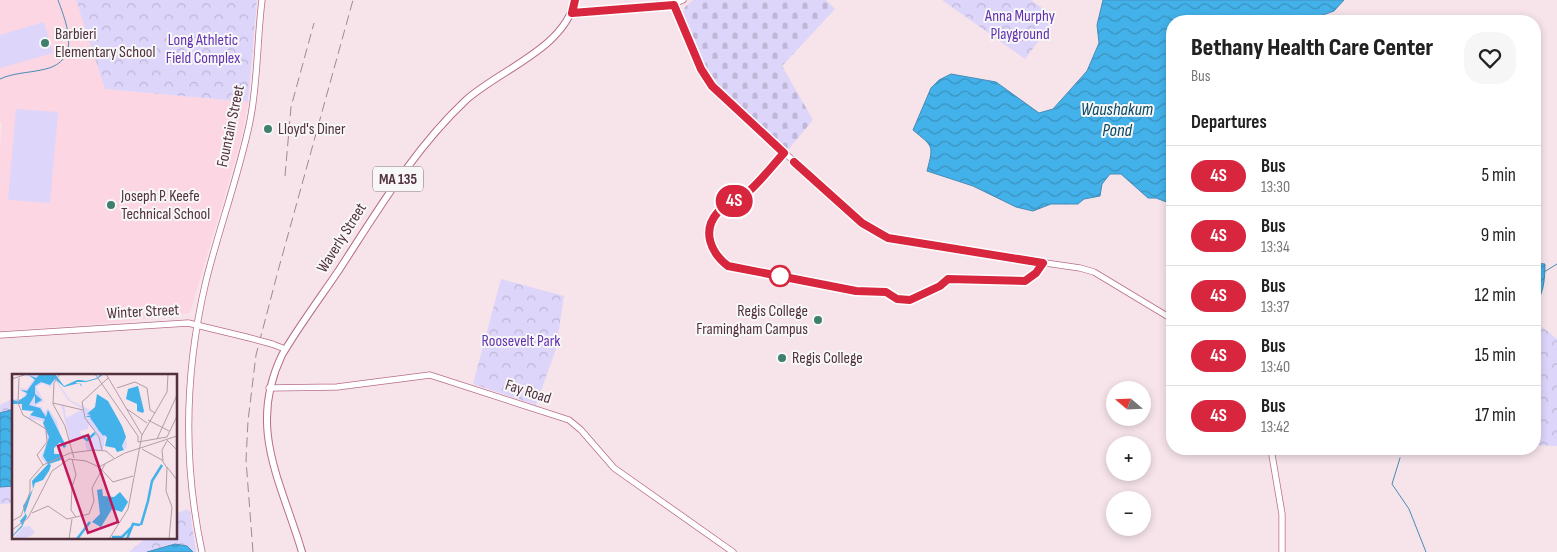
<!DOCTYPE html>
<html lang="en">
<head>
<meta charset="utf-8">
<style>
  :root { --surface:#fff; --page:#f6f6f6; --text:#222; --muted:#767676; --line:#e0e0e0 }
  body { margin:0; font-family:"Sofia Sans Condensed",sans-serif; background:var(--page); color:var(--text); height:100vh; display:flex; flex-direction:column; font-size:19px; white-space:nowrap }
  * { box-sizing:border-box; margin:0 }
  p { font-size:16px; color:var(--muted) }
  .icon { flex:none; width:28px; height:28px; fill:none; stroke:currentColor; stroke-width:2; stroke-linecap:round; stroke-linejoin:round }
  .map { position:relative; flex:1; overflow:hidden }
  .panel { position:absolute; left:1166px; top:15px; width:375px; height:440px; display:flex; flex-direction:column; background:var(--surface); border-radius:20px; box-shadow:0 2px 8px #0003 }
  .panel>* { flex:none }
  .badge { padding:0 10px; border-radius:16px; font-size:18px; line-height:32px }
  .needle { width:32px; rotate:289deg }
  .buttons { position:absolute; left:1106px; top:381px; display:grid; gap:10px }
  .buttons a { display:grid; place-items:center; width:45px; height:45px; border-radius:50%; background:var(--surface); box-shadow:0 2px 8px #0003; font-size:25px }
  .map>.badge { position:absolute; translate:-50% -50%; box-shadow:0 0 0 2px #fff }
  h2 { padding:0 25px; font-size:19px; line-height:45px }
  .round { display:grid; place-items:center; flex:none; width:52px; height:52px; border-radius:20px; background:var(--page) }
  .overview { display:flex; align-items:center; justify-content:space-between; height:85px; padding:0 25px }
  h1 { font-size:24px; font-weight:800; line-height:38px }
  ul { padding:0; list-style:none }
  li { display:flex; align-items:center; gap:15px; height:60px; padding:0 25px; border-top:1px solid var(--line) }
  li div { flex:1 }
  li b { display:block; font-size:19px }
  li em { font-style:normal }
  li .badge { min-width:55px; font-weight:700; text-align:center }
  .map>svg:first-child { display:block }
  .built { fill:#fcd6e3 }
  .green { fill:#ddd5fa }
  .forest { fill:url(#forest-crowns) }
  .cemetery { fill:url(#cemetery-stones) }
  .water { fill:url(#water-waves); stroke:#488bb6 }
  .lines { fill:none; stroke-linecap:round; stroke-linejoin:round }
  .stream { stroke:#488bb6; stroke-width:1 }
  .secondary-casing { stroke:#b86c8b; stroke-width:7 }
  .primary-casing { stroke:#b86c8b; stroke-width:8 }
  .secondary { stroke:#fff; stroke-width:5.5 }
  .primary { stroke:#fff; stroke-width:6 }
  .rail { stroke:#a18791; stroke-width:1; stroke-dasharray:10 5; stroke-linecap:butt }
  .secondary-bridge-casing { stroke:#b86c8b; stroke-width:7; stroke-linecap:butt }
  .secondary-bridge { stroke:#fff; stroke-width:5.5 }
  .line-casing { stroke:#fff; stroke-width:11 }
  .line { stroke:#d7263d; stroke-width:8 }
  .poi-dot { fill:#3e7f6e; stroke:#f7f7f7; stroke-width:2 }
  .stop-dot { fill:#fff; stroke:#d7263d; stroke-width:2.5 }
  .labels { text-anchor:middle; dominant-baseline:central; stroke-width:4; stroke-linejoin:round; paint-order:stroke }
  .shield { fill:#f7f7f7; stroke:#846c76; stroke-width:1 }
  .shield-label { font-size:15px; font-weight:bold; fill:#52303e }
  .park-label { font-size:16px; fill:#6232b2; stroke:#f7f7f7 }
  .poi-label { font-size:16px; fill:#52303e; stroke:#f7f7f7; text-anchor:start }
  .street-label { font-size:16px; fill:#52303e; stroke:#f7f7f7 }
  .water-label { font-size:18px; font-style:italic; fill:#074764; stroke:#f7f7f7 }
  .inset-river { fill:none; stroke:#43b2ea; stroke-width:2.5 }
  .inset-road { fill:none; stroke:#b49ca5; stroke-width:1 }
  .view { fill:#c2185b; fill-opacity:0.15; stroke:#c2185b; stroke-width:2.5 }
  .inset-edge { fill:none; stroke:#52303e; stroke-width:2.5 }
</style>
</head>
<body>
<div class="map">
<svg width="1557" height="552" viewBox="0 0 1557 552">
  <defs>
    <pattern id="forest-crowns" width="20" height="18" patternUnits="userSpaceOnUse" patternTransform="scale(1.25)"><rect width="20" height="18" fill="#ddd5fa"/><path d="M2 6a3 3 0 1 1 6 0M12 15a3 3 0 1 1 6 0" fill="none" stroke="#c0b7d7"/></pattern>
    <pattern id="cemetery-stones" width="16" height="16" patternUnits="userSpaceOnUse" patternTransform="scale(1.25)"><rect width="16" height="16" fill="#ddd5fa"/><path d="M2 7V4a2 2 0 0 1 4 0v3zM10 15v-3a2 2 0 0 1 4 0v3z" fill="#c0b7d7"/></pattern>
    <pattern id="water-waves" width="16" height="10" patternUnits="userSpaceOnUse" patternTransform="scale(1.25)"><rect width="16" height="10" fill="#43b2ea"/><path d="M0 5q4-4 8 0t8 0" fill="none" stroke="#3b91bf"/></pattern>
  </defs>
  <rect width="100%" height="100%" fill="#f6e4ea"/>
  <path class="built" d="M0 0H76L105 89 248 102 241 140 190 313 121 322 0 331V149L2 123 0 122Z"/>
  <g class="green">
    <path d="M44 22 53 53 0 68V35Z"/>
    <path d="M16 109 58 112 50 203 8 200Z"/>
  </g>
  <g class="forest">
    <path d="M76 0H257L248 102 105 89Z"/>
    <path d="M942 0H1031L1056 18 1025 59Z"/>
    <path d="M501 279 564 296 556 349 536 405 473 384Z"/>
    <path d="M1535 321 1557 339V446L1535 445Z"/>
    <path d="M14 398V503L0 504V405Z"/>
    <path d="M187 509 190 512 196 552H129L146 538H176V514Z"/>
  </g>
  <path class="cemetery" d="M693 0H826L835 9 782 66 813 120 788 150 719 87 704 63 682 15 685 7Z"/>
  <g class="water">
    <path d="M1103 0H1344L1334 11 1317 17 1312 21H1172V204L1156 198H1148L1121 174H1110L1102 184 1100 196 1084 199 1078 204H1051L1033 211 1016 207 973 186 927 171C934 144 933 147 913 130L931 88 939 80 951 74 996 82 1039 113 1053 109 1087 71 1099 43 1097 25Z"/>
    <path d="M1535 263 1545 264C1545 276 1544 296 1535 303Z"/>
    <path d="M14 409V486L0 487V413Z"/>
    <path d="M175 544 187 546 193 552H147Z"/>
  </g>
  <g class="lines">
    <g class="stream">
      <path d="M0 79C13 73 27 73 41 70 82 63 68 27 58 0"/>
      <path d="M1544 272 1557 264"/>
      <path d="M1400 458 1392 484 1409 509 1426 552"/>
    </g>
    <g class="secondary-casing">
      <g id="secondary">
        <path d="M672 0 701 69 712 86 861 223 888 238 901 242 1080 268 1094 272 1172 319"/>
        <path d="M572 13 668 6 683 0"/>
        <path d="M0 335 188 323 246 337"/>
        <path d="M272 344 285 349"/>
        <path d="M269 388 337 387 430 375 569 420 581 430 614 468 733 552"/>
        <path d="M1271 449 1282 514V552"/>
        <path d="M202 552C183 463 185 370 206 281 219 228 239 175 250 121 258 81 257 40 262 0"/>
      </g>
    </g>
    <g class="primary-casing">
      <path id="primary" d="M302 552C281 481 247 428 282 355 299 326 320 298 339 270 378 210 414 149 466 100 501 69 565 48 575 0"/>
    </g>
    <use href="#secondary" class="secondary"/>
    <use href="#primary" class="primary"/>
    <g class="rail">
      <path d="M285 176 291 107 314 23"/>
      <path d="M253 552 246 460 248 421 256 355 278 271 353 0"/>
    </g>
    <g class="secondary-bridge-casing">
      <path id="secondary-bridge" d="M246 337 272 344"/>
    </g>
    <use href="#secondary-bridge" class="secondary-bridge"/>
  </g>
  <g class="lines">
    <g class="line-casing">
      <path id="line" d="M575 0 572 13 674 5 701 69 712 86 784 153C772 166 761 181 747 193 738 200 725 203 718 212 701 231 711 253 728 266L856 291 886 292 897 299 910 300 940 286 948 279 1025 281 1036 273 1043 263 888 238 862 223 794 162"/>
    </g>
    <use href="#line" class="line"/>
  </g>
  <g class="poi-dot">
    <circle cx="45" cy="43" r="5"/>
    <circle cx="268" cy="129" r="5"/>
    <circle cx="111" cy="205" r="5"/>
    <circle cx="818" cy="320" r="5"/>
    <circle cx="782" cy="358" r="5"/>
  </g>
  <circle class="stop-dot" cx="780" cy="276" r="10"/>
  <g class="labels">
    <rect class="shield" x="373" y="166.5" width="50" height="25" rx="4"/>
    <g class="shield-label">
      <text x="398" y="179">MA 135</text>
    </g>
    <g class="park-label">
      <text x="1020" y="16">Anna Murphy<tspan x="1020" dy="18">Playground</tspan></text>
      <text x="203" y="40">Long Athletic<tspan x="203" dy="18">Field Complex</tspan></text>
      <text x="521" y="341">Roosevelt Park</text>
    </g>
    <g class="poi-label">
      <text x="55" y="34">Barbieri<tspan x="55" dy="18">Elementary School</tspan></text>
      <text x="278" y="129">Lloyd's Diner</text>
      <text x="121" y="196">Joseph P. Keefe<tspan x="121" dy="18">Technical School</tspan></text>
      <text x="808" y="311" text-anchor="end">Regis College<tspan x="808" dy="18">Framingham Campus</tspan></text>
      <text x="792" y="358">Regis College</text>
    </g>
    <g class="street-label">
      <text transform="translate(231 126) rotate(-78)">Fountain Street</text>
      <text transform="translate(342 238) rotate(-58)">Waverly Street</text>
      <text transform="translate(143 312) rotate(-3)">Winter Street</text>
      <text transform="translate(528 392) rotate(18)">Fay Road</text>
    </g>
    <g class="water-label">
      <text x="1117" y="109">Waushakum<tspan x="1117" dy="21">Pond</tspan></text>
    </g>
  </g>
  <g transform="translate(12 374)">
    <rect width="165" height="165" fill="#f6e4ea"/>
    <path d="M11 0H44L46 9 58 26 80 37 87 57 103 65 111 72 114 64 115 75 93 63 91 76 75 77 73 69 85 60 77 50 76 55 68 57 70 64 58 67 49 30 52 31 54 44 71 35 56 26 43 6 38 13 31 9 24 13 32 27 23 32 30 33 32 39 36 34 45 47 49 64 55 70 53 75 46 70 42 75 43 79 52 82 34 90 29 83 35 69 31 47 15 45 21 38 10 36 9 30H0V25H9L14 20 7 14 15 15 22 5Z" fill="#ddd5fa"/>
    <path d="M18 152 23 159 13 165 2 164 11 153Z" fill="#ddd5fa"/>
    <path d="M28 0H43L52 12 65 6H68L74 7 85 4 89 0H92L85 5 74 8H64V9H67L69 10 70 13 67 9 52 13 43 5 38 11 29 8 23 12V20L30 26 23 30V21L17 31 28 34 34 43 36 36 54 72 52 74 48 68 42 74V80H48L49 86 37 90 39 91 37 97 31 106 23 109 13 139 15 142 10 153 1 162H0L10 151 8 147 13 141 11 132 21 115 20 107 36 90 31 82 37 63 31 49 33 45 18 41 22 37 10 36V30H0V26L6 27 14 22 15 19 8 16 15 17 23 6 17 1 24 4ZM126 12 132 37 131 39 125 37V30L114 25 116 15ZM85 20 96 27 110 52 114 63 110 72 112 76 105 78 103 74 93 72 95 63 87 57 80 43H73L79 41 75 40 83 33ZM90 115 91 122 102 123 108 118 116 128 110 138 100 135 89 153 80 148 88 140 85 116Z" fill="#43b2ea"/>
    <path class="inset-river" d="M79 43 92 61M70 62 75 66 83 59M136 127 140 107 150 91M129 151 136 127M100 163H110L120 153M65 165 78 148M115 165 121 150 128 151"/>
    <path class="inset-road" d="M48 0 42 9 41 30 53 52 62 84M83 0 126 62V68L155 63M94 0 130 61M7 4 6 29 11 41 34 55 35 68 25 81 31 91M0 5 15 0M105 14 123 8 135 14 138 36 143 39M41 29 71 36M115 35 135 49M136 46 157 57M155 63 165 42M145 65 165 21M154 65 165 76M130 75 150 86 155 94M90 76 87 63 73 44 70 28 96 4M60 85 64 101 60 113 59 136 64 143M151 87 150 76 155 67M87 93 101 108 121 102M155 93 165 106M155 94 154 117 160 133 157 165M20 139 36 132 55 145 77 140 82 127 80 114 93 90M0 147 9 142 18 118V106L31 91 58 79 82 76 94 77 102 84M0 156 16 144 40 97 57 85 74 87 87 93 113 79 165 62M57 165 60 145M97 165 116 135 130 61 155 18 156 0"/>
    <path class="view" d="M76 61 106 148 76 159 46 72Z"/>
    <rect width="165" height="165" class="inset-edge"/>
  </g>
</svg>
<div class="buttons">
<a><svg class="needle" viewBox="-14 -14 28 28"><path d="M0-13l5 13h-10z" fill="#e53935"/><path d="M0 13l5-13h-10z" fill="#767676"/></svg></a>
<a>+</a>
<a>−</a>
</div>
<b class="badge" style="left:734px;top:201px;background:#d7263d;color:#fff">4S</b>
<section class="panel">
<div class="overview"><div><h1>Bethany Health Care Center</h1><p>Bus</p></div><a class="round"><svg class="icon" aria-label="heart" viewBox="0 0 24 24"><path d="M12 20l-8-8c-3-5 5-10 8-4 3-6 11-1 8 4z"/></svg></a></div>
<h2>Departures</h2>
<ul>
<li><span class="badge" style="background:#d7263d;color:#fff">4S</span><div><b>Bus</b><p>13:30</p></div><em>5 min</em></li>
<li><span class="badge" style="background:#d7263d;color:#fff">4S</span><div><b>Bus</b><p>13:34</p></div><em>9 min</em></li>
<li><span class="badge" style="background:#d7263d;color:#fff">4S</span><div><b>Bus</b><p>13:37</p></div><em>12 min</em></li>
<li><span class="badge" style="background:#d7263d;color:#fff">4S</span><div><b>Bus</b><p>13:40</p></div><em>15 min</em></li>
<li><span class="badge" style="background:#d7263d;color:#fff">4S</span><div><b>Bus</b><p>13:42</p></div><em>17 min</em></li>
</ul>
</section>
</div>
</body>
</html>
